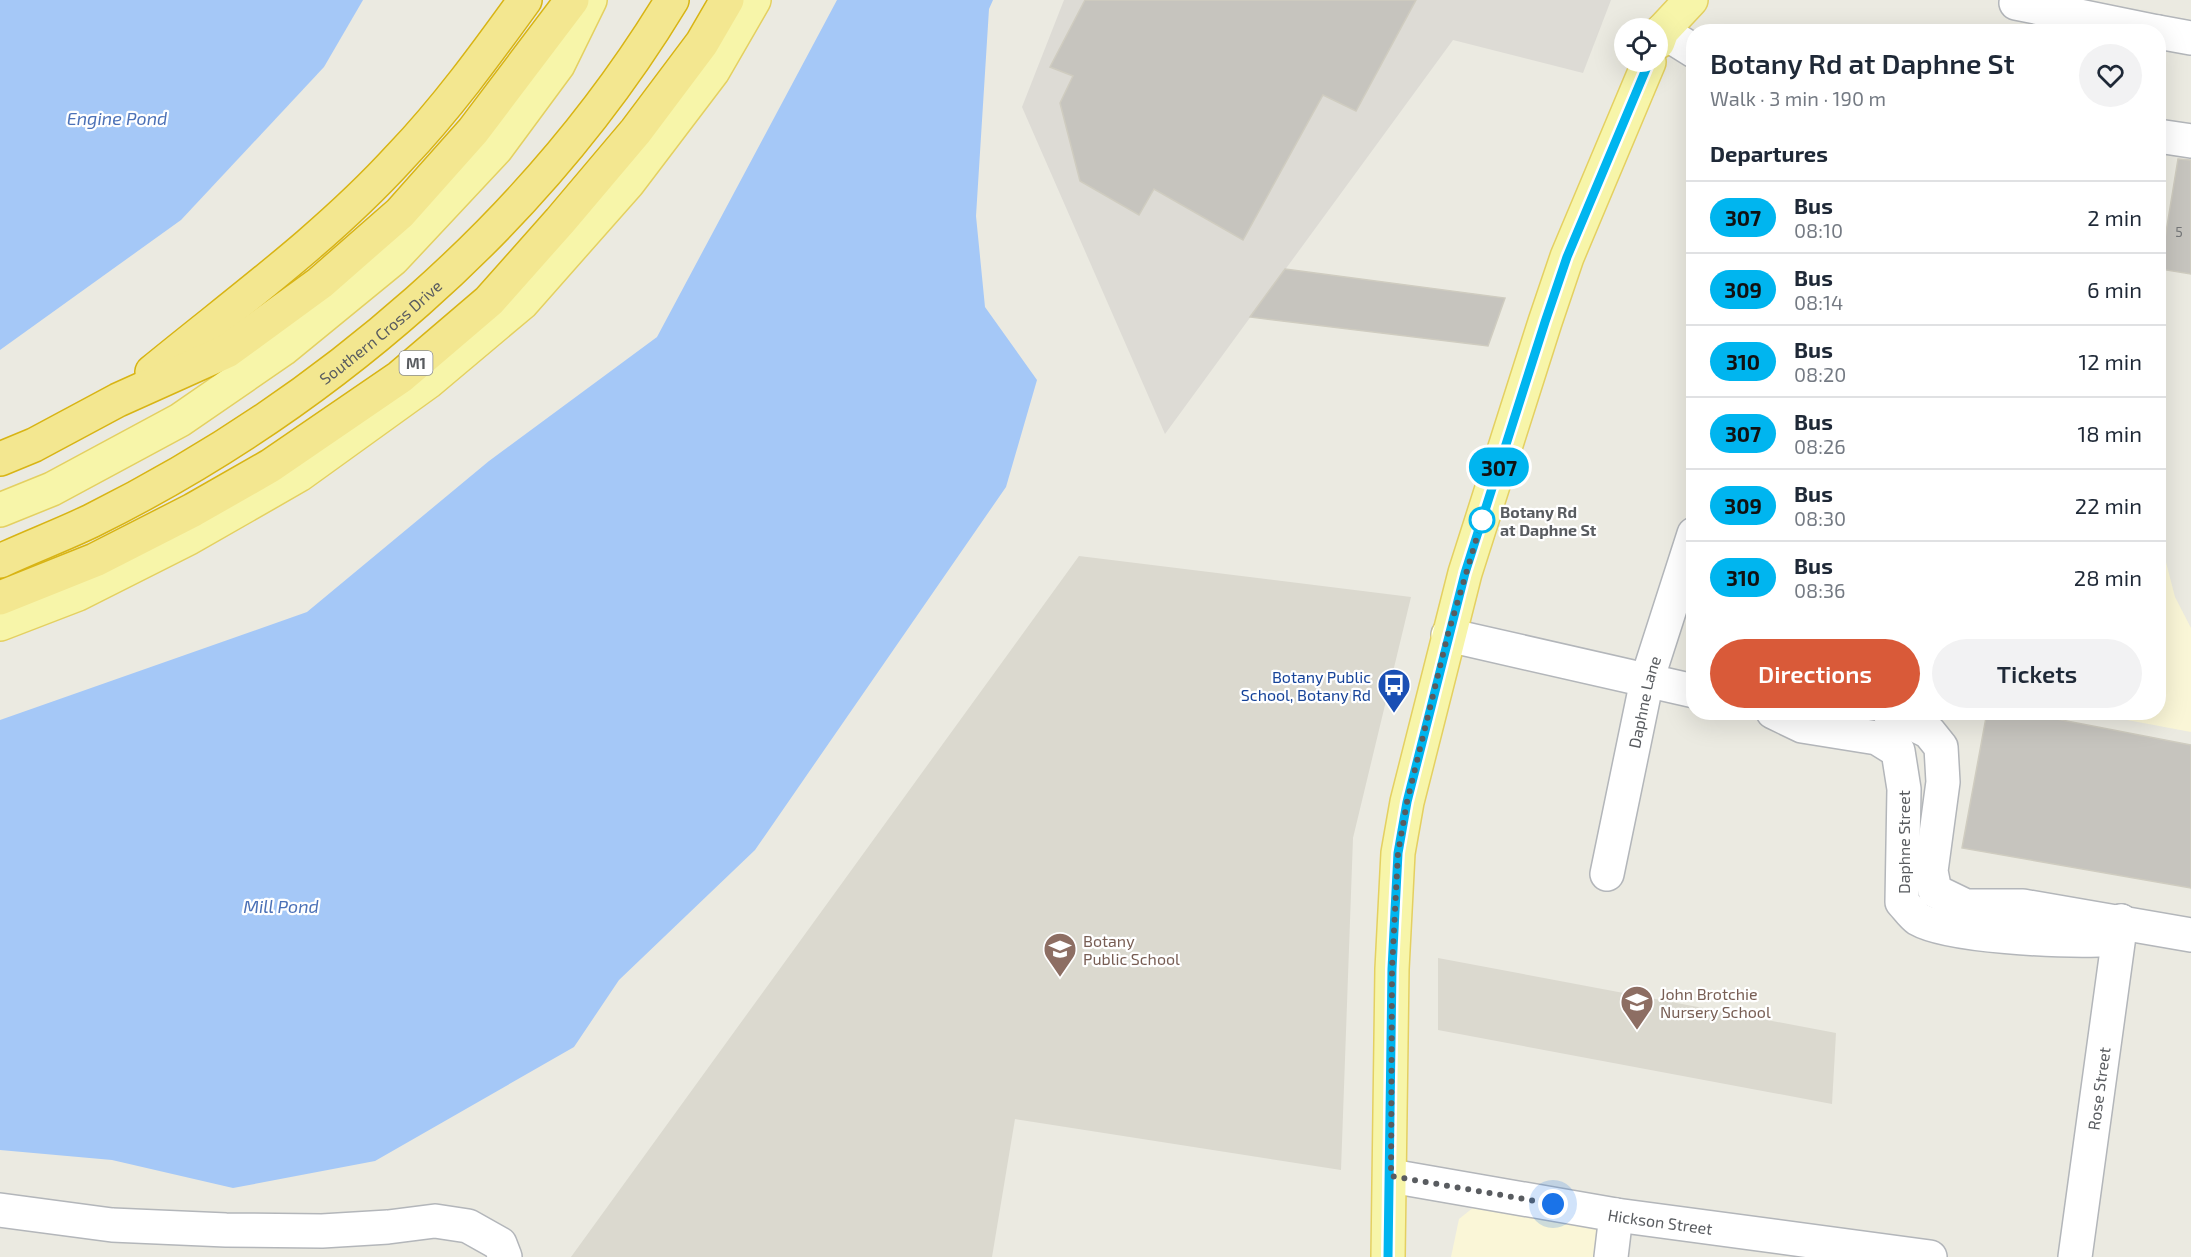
<!DOCTYPE html>
<html lang="en">
<head>
<meta charset="utf-8">
<style>
  :root { --surface:#fff; --page:#f2f2f3; --text:#1f2937; --muted:#747a83; --line:#e0e1e3; --accent:#d95a39 }
  body { margin:0; font-family:"Exo 2",sans-serif; background:var(--page); color:var(--text); height:100vh; display:flex; flex-direction:column; font-size:22px; white-space:nowrap }
  * { box-sizing:border-box; margin:0 }
  p { font-size:20px; color:var(--muted) }
  .icon { flex:none; width:33px; height:33px; fill:none; stroke:currentColor; stroke-width:2; stroke-linecap:round; stroke-linejoin:round }
  .map { position:relative; flex:1; overflow:hidden }
  .drawer { position:absolute; left:1686px; top:24px; width:480px; height:696px; display:flex; flex-direction:column; background:var(--surface); border-radius:24px; box-shadow:0 6px 24px #0002 }
  .drawer>* { flex:none }
  .badge { padding:0 12px; border-radius:20px; font-size:21px; line-height:39px }
  .tools { position:absolute; left:1614px; top:18px; display:grid; gap:12px }
  .tools a { display:grid; place-items:center; width:54px; height:54px; border-radius:50%; background:var(--surface); box-shadow:0 6px 24px #0002; font-size:30px }
  .you { position:absolute; width:30px; height:30px; margin:-15px; border:4px solid #fff; border-radius:50%; background:#1a73e8; box-shadow:0 0 0 9px #1a73e833 }
  .map>.badge { position:absolute; translate:-50% -50%; box-shadow:0 0 0 3px #fff }
  h2 { padding:0 24px; font-size:22px; line-height:54px }
  .round { display:grid; place-items:center; flex:none; width:63px; height:63px; border-radius:32px; background:var(--page) }
  .summary { display:flex; align-items:center; justify-content:space-between; height:102px; padding:0 24px }
  h1 { font-size:28px; font-weight:600; line-height:45px }
  .button { display:flex; gap:12px; margin-top:auto; padding:12px 24px }
  .button a { flex:1; height:69px; border-radius:36px; background:var(--accent); color:#fff; font-size:24px; font-weight:600; line-height:69px; text-align:center }
  .button a+a { background:var(--page); color:var(--text) }
  ul { padding:0; list-style:none }
  li { display:flex; align-items:center; gap:18px; height:72px; padding:0 24px; border-top:2px solid var(--line) }
  li div { flex:1 }
  li b { display:block; font-size:22px }
  li em { font-style:normal }
  li .badge { min-width:66px; font-weight:700; text-align:center }
  .map>svg:first-child { display:block }
  .commercial { fill:#faf6d7 }
  .industrial { fill:#dddbd5 }
  .education { fill:#dbd9cf }
  .water { fill:#a5c8f7 }
  .building { fill:#c6c4be; stroke:#cfccc0; stroke-width:1.5 }
  .lines { fill:none; stroke-linecap:round; stroke-linejoin:round }
  .minor-casing { stroke:#b3b6ba; stroke-width:36 }
  .major-casing { stroke:#e4d061; stroke-width:36 }
  .highway-casing { stroke:#d8b414; stroke-width:36 }
  .minor { stroke:#fff; stroke-width:33 }
  .major { stroke:#f7f5a9; stroke-width:33 }
  .highway { stroke:#f3e790; stroke-width:33 }
  .line-casing { stroke:#fff; stroke-width:14 }
  .line { stroke:#00b5ef; stroke-width:9 }
  .walk { stroke:#595c60; stroke-width:6; stroke-dasharray:0 10.8 }
  .stop-dot { fill:#fff; stroke:#00b5ef; stroke-width:3 }
  .labels { text-anchor:middle; dominant-baseline:central; stroke-width:4.5; stroke-linejoin:round; paint-order:stroke }
  .number-label { font-size:14px; fill:#747678 }
  .shield { fill:#fff; stroke:#8b8d90; stroke-width:1.5 }
  .shield-label { font-size:15px; font-weight:bold; fill:#595c60 }
  .street-label { font-size:16px; fill:#595c60; stroke:#fff }
  .stop-label { font-size:16px; font-weight:bold; fill:#595c60; stroke:#fff; text-anchor:start }
  .transit-label { font-size:16px; fill:#164399; stroke:#fff; text-anchor:end }
  .education-label { font-size:16px; fill:#785e54; stroke:#fff; text-anchor:start }
  .water-label { font-size:18px; font-style:italic; fill:#4b71b7; stroke:#fff }
</style>
</head>
<body>
<div class="map">
<svg width="2191" height="1257" viewBox="0 0 2191 1257">
  <rect width="100%" height="100%" fill="#ebeae1"/>
  <g class="commercial">
    <path d="M2159 535 2175 597 2191 628V732L2090 713 2158 712Z"/>
    <path d="M1479 1203 1599 1223 1596 1257H1451L1459 1219Z"/>
  </g>
  <path class="industrial" d="M1064 0H1611L1583 73 1453 40 1165 434 1022 107Z"/>
  <g class="education">
    <path d="M1079 556 1411 597 1353 838 1341 1170 1015 1119 992 1257H571Z"/>
    <path d="M1438 958 1836 1033 1832 1104 1438 1030Z"/>
  </g>
  <g class="water">
    <path d="M0 0H363L324 67 181 220 0 350Z"/>
    <path d="M837 0H993L989 9 976 216 985 307 1037 380 1006 487 755 850 619 980 574 1047 375 1161 233 1188 112 1160 0 1150V720L307 612 489 461 657 337Z"/>
  </g>
  <g class="building">
    <path d="M1085 0H1416L1356 111 1323 95 1243 240 1154 189 1139 215 1080 181 1060 103 1073 76 1050 67Z"/>
    <path d="M2178 159 2191 160V274L2160 269Z"/>
    <path d="M1285 269 1505 298 1488 346 1250 317Z"/>
    <path d="M1987 712H2020L2191 745V888L1962 848Z"/>
  </g>
  <g class="lines">
    <g class="minor-casing">
      <g id="minor">
        <path d="M2016 3 2157 32"/>
        <path d="M1662 31 1694 51"/>
        <path d="M2158 32 2191 38"/>
        <path d="M2158 136 2191 141"/>
        <path d="M1448 635 1694 691"/>
        <path d="M1773 712 1802 726 1877 738 1898 751 1904 789 1902 902C1907 907 1912 915 1918 919 1949 937 2061 941 2099 940L2121 921"/>
        <path d="M1889 712 1929 732 1941 747 1943 782 1931 871 1935 891 1966 906H2023L2191 935"/>
        <path id="s1" d="M1607 874 1647 680 1694 534"/>
        <path id="s2" d="M1391 1176 1616 1215 1930 1257"/>
        <path d="M0 1210 112 1225 226 1230 322 1231 388 1227 435 1221 468 1226 500 1244 505 1257"/>
        <path d="M1611 1257 1616 1215"/>
        <path id="s3" d="M2075 1257 2121 921"/>
      </g>
    </g>
    <g class="major-casing">
      <g id="major">
        <path d="M1658 42 1662 31 1691 0"/>
        <path d="M0 510 52 489 180 420 283 349 393 259 496 149 558 65 590 0"/>
        <path d="M0 624 78 594 189 538 299 475 428 382 522 303 628 183 713 71 754 0"/>
        <path d="M1388 1257 1392 969 1398 853 1407 802 1465 573 1545 322 1567 257 1649 62"/>
      </g>
    </g>
    <g class="highway-casing">
      <g id="highway">
        <path d="M152 372C236 303 326 238 400 157 446 109 486 54 525 0"/>
        <path d="M0 459 34 445 118 400 227 351 320 283 400 213 473 131 572 0"/>
        <path id="s4" d="M0 561C30 547 62 535 91 521 323 406 537 223 672 0"/>
        <path d="M0 598 95 560 193 510 270 466 400 377 489 301 560 221 636 131 702 43 727 0"/>
      </g>
    </g>
    <use href="#minor" class="minor"/>
    <use href="#major" class="major"/>
    <use href="#highway" class="highway"/>
  </g>
  <g class="lines">
    <g class="line-casing">
      <path id="line" d="M1388 1257 1392 969 1398 853 1407 802 1465 573 1545 322 1567 257 1649 62"/>
    </g>
    <use href="#line" class="line"/>
    <path class="walk" d="M1482 520 1448 634 1407 802 1398 853 1392 969 1391 1176 1553 1204"/>
  </g>
  <defs>
    <g id="bus-pin" transform="scale(1.725)"><path d="M0 17L-7.5 6A9.5 9.5 0 1 1 7.5 6Z" fill="#1a4fb4" stroke="#fff"/><path d="M-5-6H5V4H4V6H2V4H-2V6H-4V4H-5ZM-3.5-4V0h7V-4ZM-3.5 1.2v1.5H-2V1.2ZM2 1.2v1.5H3.5V1.2Z" fill="#fff"/></g>
    <g id="school-pin" transform="scale(1.725)"><path d="M0 17L-7.5 6A9.5 9.5 0 1 1 7.5 6Z" fill="#8d6e63" stroke="#fff"/><path d="M0-5L7-2L0 1L-7-2ZM-4 1L0 2.5L4 1V4Q0 6-4 4Z" fill="#fff"/></g>
  </defs>
  <g fill-rule="evenodd">
    <use href="#bus-pin" x="1394" y="685"/>
    <use href="#school-pin" x="1060" y="949"/>
    <use href="#school-pin" x="1637" y="1002"/>
  </g>
  <circle class="stop-dot" cx="1482" cy="520" r="12"/>
  <g class="labels">
    <g class="number-label">
      <text x="2179" y="231">5</text>
    </g>
    <rect class="shield" x="399.5" y="351" width="33" height="24" rx="4.5"/>
    <g class="shield-label">
      <text x="416" y="363">M1</text>
    </g>
    <g class="street-label">
      <text stroke="none"><textPath href="#s4" startOffset="446">Southern Cross Drive</textPath></text>
      <text stroke="none"><textPath href="#s1" startOffset="176">Daphne Lane</textPath></text>
      <text transform="translate(1903 842) rotate(-90)">Daphne Street</text>
      <text stroke="none"><textPath href="#s3" startOffset="170">Rose Street</textPath></text>
      <text stroke="none"><textPath href="#s2" startOffset="273">Hickson Street</textPath></text>
    </g>
    <g class="stop-label">
      <text x="1500" y="511">Botany Rd<tspan x="1500" dy="18">at Daphne St</tspan></text>
    </g>
    <g class="transit-label">
      <text x="1371" y="676">Botany Public<tspan x="1371" dy="18">School, Botany Rd</tspan></text>
    </g>
    <g class="education-label">
      <text x="1083" y="940">Botany<tspan x="1083" dy="18">Public School</tspan></text>
      <text x="1660" y="993">John Brotchie<tspan x="1660" dy="18">Nursery School</tspan></text>
    </g>
    <g class="water-label">
      <text x="117" y="118">Engine Pond</text>
      <text x="281" y="906">Mill Pond</text>
    </g>
  </g>
</svg>
<div class="tools">
<a><svg class="icon" aria-label="locate" viewBox="0 0 24 24"><circle cx="12" cy="12" r="6"/><path d="M12 2v4M12 18v4M2 12h4M18 12h4"/></svg></a>
</div>
<div class="you" style="left:1553px;top:1204px"></div>
<b class="badge" style="left:1499px;top:467px;background:#00b5ef;color:#111">307</b>
<section class="drawer">
<div class="summary"><div><h1>Botany Rd at Daphne St</h1><p>Walk · 3 min · 190 m</p></div><a class="round"><svg class="icon" aria-label="heart" viewBox="0 0 24 24"><path d="M12 20l-8-8c-3-5 5-10 8-4 3-6 11-1 8 4z"/></svg></a></div>
<h2>Departures</h2>
<ul>
<li><span class="badge" style="background:#00b5ef;color:#111">307</span><div><b>Bus</b><p>08:10</p></div><em>2 min</em></li>
<li><span class="badge" style="background:#00b5ef;color:#111">309</span><div><b>Bus</b><p>08:14</p></div><em>6 min</em></li>
<li><span class="badge" style="background:#00b5ef;color:#111">310</span><div><b>Bus</b><p>08:20</p></div><em>12 min</em></li>
<li><span class="badge" style="background:#00b5ef;color:#111">307</span><div><b>Bus</b><p>08:26</p></div><em>18 min</em></li>
<li><span class="badge" style="background:#00b5ef;color:#111">309</span><div><b>Bus</b><p>08:30</p></div><em>22 min</em></li>
<li><span class="badge" style="background:#00b5ef;color:#111">310</span><div><b>Bus</b><p>08:36</p></div><em>28 min</em></li>
</ul>
<div class="button"><a>Directions</a><a>Tickets</a></div>
</section>
</div>
</body>
</html>
